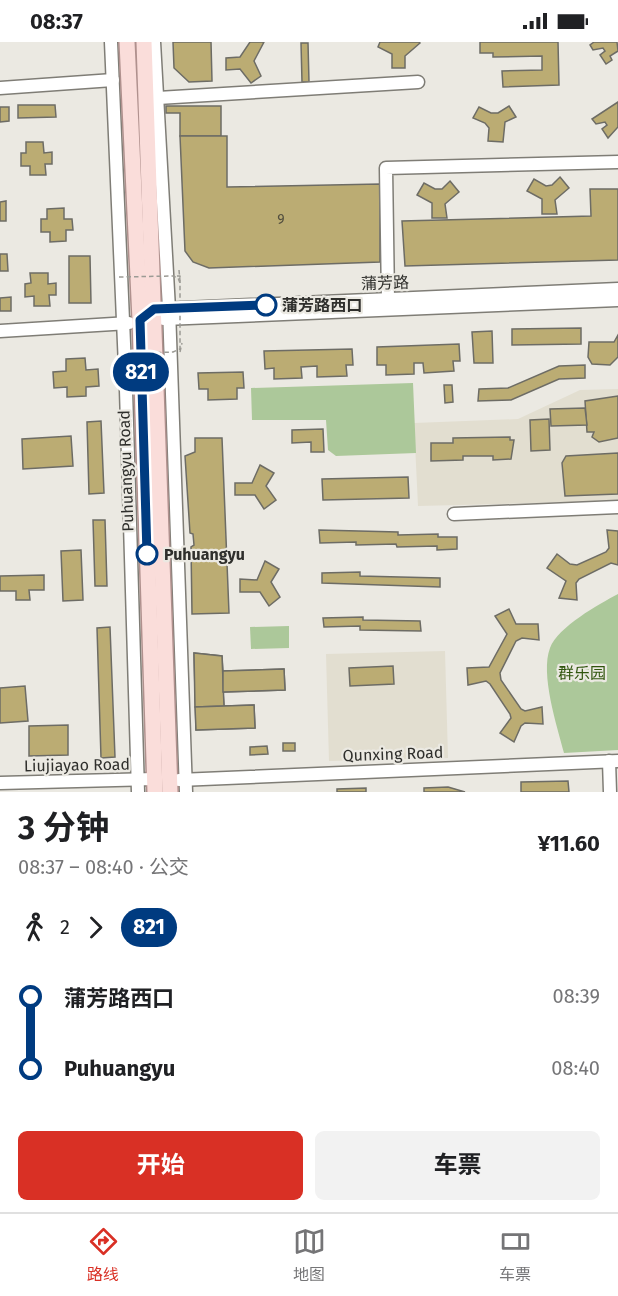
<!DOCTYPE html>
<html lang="zh">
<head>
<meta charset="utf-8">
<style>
  :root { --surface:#fff; --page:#f2f2f2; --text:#202124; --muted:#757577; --line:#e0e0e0; --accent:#d93025 }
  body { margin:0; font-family:"Fira Sans","Noto Sans SC",sans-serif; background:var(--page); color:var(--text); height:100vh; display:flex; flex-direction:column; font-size:22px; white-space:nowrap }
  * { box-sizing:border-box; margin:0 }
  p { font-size:20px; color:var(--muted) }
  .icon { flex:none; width:33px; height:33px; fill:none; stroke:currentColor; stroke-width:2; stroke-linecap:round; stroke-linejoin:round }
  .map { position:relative; height:750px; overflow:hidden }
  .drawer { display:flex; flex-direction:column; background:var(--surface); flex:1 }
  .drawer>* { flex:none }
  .badge { padding:0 12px; border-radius:20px; font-size:21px; line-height:39px }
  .map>.badge { position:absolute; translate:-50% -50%; box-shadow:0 0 0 3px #fff }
  .legs { display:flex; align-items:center; gap:9px; height:66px; padding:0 18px; font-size:20px }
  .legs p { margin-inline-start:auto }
  .headline { display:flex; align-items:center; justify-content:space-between; height:102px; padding:0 18px }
  h1 { font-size:33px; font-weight:700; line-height:45px }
  .action { display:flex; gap:12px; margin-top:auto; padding:12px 18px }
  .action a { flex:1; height:69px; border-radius:9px; background:var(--accent); color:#fff; font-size:24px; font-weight:700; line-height:69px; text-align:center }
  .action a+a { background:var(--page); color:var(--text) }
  ul { padding:0 18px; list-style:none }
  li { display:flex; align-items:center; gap:21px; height:72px; font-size:22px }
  li i { display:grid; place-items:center; width:9px; height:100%; margin:0 8px; background:currentColor }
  li i::after { content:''; width:15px; height:15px; margin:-8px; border:4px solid; border-radius:50%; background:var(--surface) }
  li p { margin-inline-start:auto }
  li:first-child i { background:linear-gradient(#0000 50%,currentColor 0) }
  li:last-child i { background:linear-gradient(currentColor 50%,#0000 0) }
  .status { display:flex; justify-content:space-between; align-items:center; height:42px; padding:0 30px; background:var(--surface); direction:ltr }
  .status svg { height:16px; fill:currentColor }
  .dock { display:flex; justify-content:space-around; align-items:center; height:84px; border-top:2px solid var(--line); background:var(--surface); font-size:16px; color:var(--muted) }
  .dock a { display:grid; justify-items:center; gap:3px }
  .dock .selected { color:var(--accent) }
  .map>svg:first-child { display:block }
  .built { fill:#e2ded0 }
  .green { fill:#acc89a }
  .building { fill:#bbac73; stroke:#6d6c65; stroke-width:1.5 }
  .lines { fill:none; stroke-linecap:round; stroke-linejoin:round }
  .minor-casing { stroke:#7f7d76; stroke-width:15 }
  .major-casing { stroke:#b0918e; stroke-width:18 }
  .path { stroke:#9c9b95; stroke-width:1.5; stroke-dasharray:4.5 3; stroke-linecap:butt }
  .minor { stroke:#fff; stroke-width:12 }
  .major { stroke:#faddda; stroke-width:15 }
  .path-bridge { stroke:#9c9b95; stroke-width:1.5; stroke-dasharray:4.5 3; stroke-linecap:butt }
  .line-1-casing { stroke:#fff; stroke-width:14 }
  .line-1 { stroke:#003b80; stroke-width:9 }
  .stop-1-dot { fill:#fff; stroke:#003b80; stroke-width:3 }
  .labels { text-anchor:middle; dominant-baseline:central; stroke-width:4.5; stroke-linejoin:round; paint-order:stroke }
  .number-label { font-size:14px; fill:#524e3e }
  .street-label { font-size:16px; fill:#2f2f2c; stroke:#ebe9e2 }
  .stop-label { font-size:16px; font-weight:bold; fill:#2f2f2c; stroke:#ebe9e2; text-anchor:start }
  .park-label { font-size:16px; fill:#30550d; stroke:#ebe9e2 }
</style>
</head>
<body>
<div class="status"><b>08:37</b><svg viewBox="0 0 49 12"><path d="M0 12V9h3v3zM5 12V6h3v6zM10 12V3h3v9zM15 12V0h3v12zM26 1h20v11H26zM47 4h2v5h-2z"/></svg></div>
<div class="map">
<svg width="618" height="750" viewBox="0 0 618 750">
  <rect width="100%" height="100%" fill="#ebe9e2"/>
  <g class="built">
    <path d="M618 347V459L418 464 414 381 518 377 580 348Z"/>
    <path d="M445 609 448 716 329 719 326 612Z"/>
  </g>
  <g class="green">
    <path d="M413 341 416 411 336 414 328 408 326 378H252L251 346Z"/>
    <path d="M618 552V708L564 711C557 684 540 632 550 606 558 585 599 562 618 552Z"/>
    <path d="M289 584V606L251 607 250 585Z"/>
  </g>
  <g class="building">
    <path d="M173 0H211L212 39 189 40 174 26Z"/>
    <path d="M250 0H264L254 19 261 34 251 41 240 27 226 28V16L240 15Z"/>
    <path d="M380 0H419L420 1 405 14V26H392V12L378 5Z"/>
    <path d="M480 0H558L559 43 503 45 502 29 542 28V14L493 15V11H480Z"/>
    <path d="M594 0H617L618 9 610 14 612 18 606 22 600 13 605 9 603 6 593 8 590 3Z"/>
    <path d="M301 1H308L309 40H302Z"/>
    <path d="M618 60V85L608 96 602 87 607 83 605 80 596 82 592 77Z"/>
    <path d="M18 63H55L56 75 18 76Z"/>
    <path d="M166 64H221V94H180V71H166Z"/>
    <path d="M509 64 516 75 505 80 503 100 488 99 489 86 485 81 473 76 479 65 491 71H498Z"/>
    <path d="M0 65H9V79L0 80Z"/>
    <path d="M180 94H227V145L380 142V220L209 226 193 220 185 209Z"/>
    <path d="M26 100H43L44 111 52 110V122H45L46 133H30V124H21V111H26Z"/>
    <path d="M560 135 569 146 555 158 557 172H542V157L527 149 534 137 546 144 552 143Z"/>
    <path d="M450 139 459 150 445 162 447 176H432V161L417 153 424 141 435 147H442Z"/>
    <path d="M590 147H618V218L405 224 402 179 591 174Z"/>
    <path d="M6 159V179H0V160Z"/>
    <path d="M64 166V177H72L73 188H66V199L50 200V190H41V177H47V167Z"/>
    <path d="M0 212H7L8 229H0Z"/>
    <path d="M69 214H90L91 261H69Z"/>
    <path d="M30 231H48V242L56 241V253H49L50 264H34V254L25 255V242L31 241Z"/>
    <path d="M11 255V269H0V256Z"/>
    <path d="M581 286V302L512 303V287Z"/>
    <path d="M492 289 493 321H474L472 290Z"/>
    <path d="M618 293V315L610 323 592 322 588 315 589 300H614Z"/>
    <path d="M459 302 460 319H453L454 329 424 331 423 321H414V332L386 333V323H377V305Z"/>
    <path d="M352 307 353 323H346L347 334 317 335V324L301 325 302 336 274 337V326L265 327 264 309Z"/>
    <path d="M85 316 86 328 98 327 99 344 86 345V354L67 355V345L54 346 53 330 66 329V317Z"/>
    <path d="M585 323V336L559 337 511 358 478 359 479 347 508 346 559 324Z"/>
    <path d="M243 330 244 346H237V357L208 358V347H199L198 331Z"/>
    <path d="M444 343H452L453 360 445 361Z"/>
    <path d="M618 354V396L599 400 592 395 594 390H587L585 359Z"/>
    <path d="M585 366 587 383 551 384 550 367Z"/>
    <path d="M549 377 550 408 531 409 530 378Z"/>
    <path d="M101 379 104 451 89 452 87 380Z"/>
    <path d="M323 387 324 410H311V400L292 401V388Z"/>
    <path d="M71 394 73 424 23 427 22 397Z"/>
    <path d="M510 395V398H514L511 417 493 418V414H463V418L431 419V401H453V396Z"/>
    <path d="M195 396H222L229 571 192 572 191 505 194 503 193 492 190 491 185 414 195 410Z"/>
    <path d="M618 411V452L565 454 562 421 566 414Z"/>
    <path d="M260 423 274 431 266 444 276 458 264 467 255 453H235V441H252Z"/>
    <path d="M408 435 409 456 323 458 322 437Z"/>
    <path d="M93 478H105L107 544H95Z"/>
    <path d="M319 488 398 490V493L438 492V495H457V507L437 508V504L397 505 396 502 356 503V500L320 501Z"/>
    <path d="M607 488 618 489V523L611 521 579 537 576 541 577 558 559 556 566 539 547 526 557 512 570 522 577 523 606 510 609 506Z"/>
    <path d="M81 508 83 558 63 559 61 509Z"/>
    <path d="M265 519 279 527 271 540 280 555 269 564 260 550H240V537L257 538Z"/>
    <path d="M360 530V534L440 536V545L322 541V531Z"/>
    <path d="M44 533V548H29L30 558H16V549H0V534Z"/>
    <path d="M509 567 516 582H538L539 598 522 596 516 599 500 631 501 638 521 667 525 669 542 665 543 682 525 681 521 684 514 700 500 691 511 676 510 672 490 642 486 639 468 643 467 626 489 625 507 592 495 574Z"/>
    <path d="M363 575V578L420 579 421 589 360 588V584L324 585 323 576Z"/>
    <path d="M110 585 115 715 101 716 97 586Z"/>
    <path d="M194 611 222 614 223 629 284 627 285 648 223 650 224 664 254 663 255 686 196 688Z"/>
    <path d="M194 611 222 614 224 664 195 665Z"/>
    <path d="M393 624 394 642 350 644 349 626Z"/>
    <path d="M284 627 285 648 223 650V629Z"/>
    <path d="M25 644 28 679 0 681V646Z"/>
    <path d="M254 663 255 686 196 688 195 665Z"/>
    <path d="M68 683V713L29 714V684Z"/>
    <rect x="283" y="701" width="12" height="8"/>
    <path d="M267 704 268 712 250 713V705Z"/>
    <path d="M568 739 569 750H521V740Z"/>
    <path d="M448 745 465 750H424V746Z"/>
    <path d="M366 746V750H337V747Z"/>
  </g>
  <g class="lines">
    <g class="minor-casing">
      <g id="minor">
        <path d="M111 0 126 348 138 750"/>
        <path d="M154 0 169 267 186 750"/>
        <path d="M0 46 113 38"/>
        <path d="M158 56 418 40"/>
        <path d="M388 257 386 126 618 120"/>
        <path d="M161 267 618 247"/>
        <path d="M164 277 618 258"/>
        <path d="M0 289 129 281"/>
        <path d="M454 472 618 465"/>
        <path d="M609 719 610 750"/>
        <path d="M179 738 618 719"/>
        <path d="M0 741 154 737"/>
      </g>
    </g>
    <g class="major-casing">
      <g id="major">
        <path d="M127 0 140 278 155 750"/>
        <path d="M144 0 170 750"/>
      </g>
    </g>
    <g class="path">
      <path d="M179 228 180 239"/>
      <path d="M177 234H180V241"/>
      <path d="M180 310 182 301"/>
    </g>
    <use href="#minor" class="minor"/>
    <use href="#major" class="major"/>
    <path class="path-bridge" d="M119 235 173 234 178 236 180 241V307L173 310 121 312"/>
  </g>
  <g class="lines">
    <g class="line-1-casing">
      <path id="line-1" d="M147 512 140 278 154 267 266 263"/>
    </g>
    <use href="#line-1" class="line-1"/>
  </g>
  <g class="stop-1-dot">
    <circle cx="266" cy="263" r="10"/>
    <circle cx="147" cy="512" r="10"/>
  </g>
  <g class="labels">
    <g class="number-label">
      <text x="281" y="177">9</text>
    </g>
    <g class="street-label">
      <text transform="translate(385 241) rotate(-2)">蒲芳路</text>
      <text transform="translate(126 429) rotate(-92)">Puhuangyu Road</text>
      <text transform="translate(393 712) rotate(-2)">Qunxing Road</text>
      <text transform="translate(77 723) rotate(-1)">Liujiayao Road</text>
    </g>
    <g class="stop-label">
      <text x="282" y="263">蒲芳路西口</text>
      <text x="164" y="512">Puhuangyu</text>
    </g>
    <g class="park-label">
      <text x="582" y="631">群乐园</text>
    </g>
  </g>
</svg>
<b class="badge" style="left:141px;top:330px;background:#003b80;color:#fff">821</b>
</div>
<section class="drawer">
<div class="headline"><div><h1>3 分钟</h1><p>08:37 – 08:40 · 公交</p></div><b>¥11.60</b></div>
<div class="legs"><svg class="icon" aria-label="walk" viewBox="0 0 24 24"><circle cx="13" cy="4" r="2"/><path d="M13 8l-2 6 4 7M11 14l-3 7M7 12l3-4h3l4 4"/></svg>2<svg class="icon" aria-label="forward" viewBox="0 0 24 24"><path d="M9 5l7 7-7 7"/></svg><b class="badge" style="background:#003b80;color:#fff">821</b></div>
<ul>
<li><i style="color:#003b80"></i><b>蒲芳路西口</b><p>08:39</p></li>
<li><i style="color:#003b80"></i><b>Puhuangyu</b><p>08:40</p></li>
</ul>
<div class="action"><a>开始</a><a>车票</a></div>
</section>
<nav class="dock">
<a class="selected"><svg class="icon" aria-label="directions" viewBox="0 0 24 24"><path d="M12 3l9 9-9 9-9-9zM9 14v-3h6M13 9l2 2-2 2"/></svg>路线</a>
<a><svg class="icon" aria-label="map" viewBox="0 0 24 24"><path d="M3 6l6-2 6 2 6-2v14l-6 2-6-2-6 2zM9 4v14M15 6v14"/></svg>地图</a>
<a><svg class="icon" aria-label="tickets" viewBox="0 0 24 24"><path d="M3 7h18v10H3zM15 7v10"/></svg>车票</a>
</nav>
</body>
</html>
